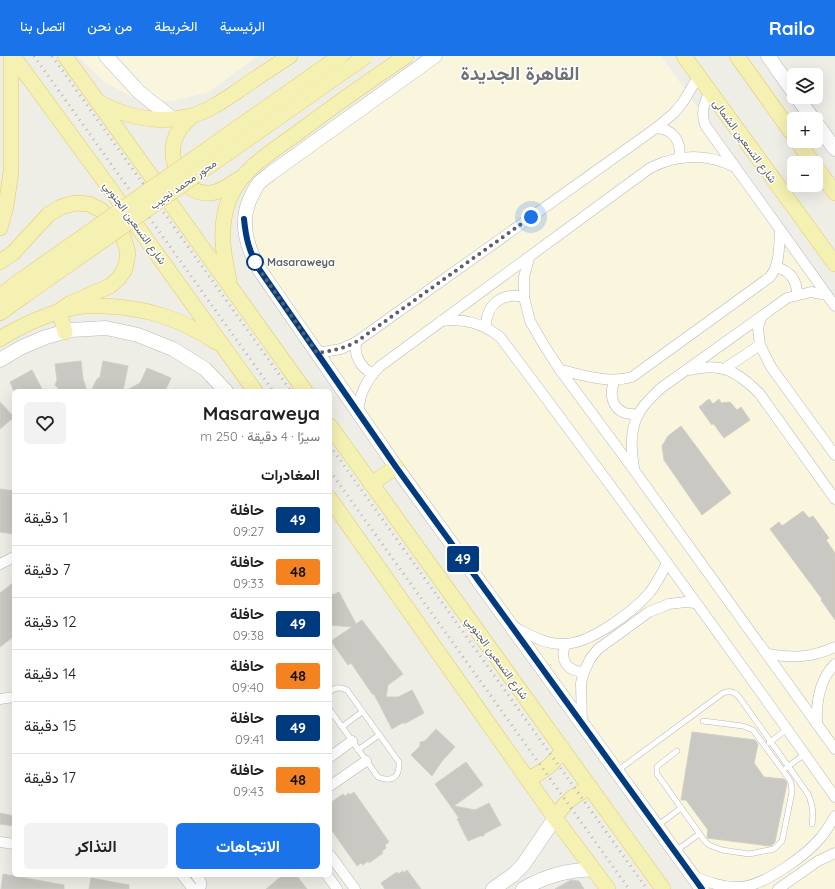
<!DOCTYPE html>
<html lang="ar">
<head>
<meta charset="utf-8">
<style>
  :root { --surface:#fff; --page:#f2f2f2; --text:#222; --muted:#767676; --line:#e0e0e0; --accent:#1a73e8 }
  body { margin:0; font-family:Quicksand,Vazirmatn,sans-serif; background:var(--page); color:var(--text); direction:rtl; height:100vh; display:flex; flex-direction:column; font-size:15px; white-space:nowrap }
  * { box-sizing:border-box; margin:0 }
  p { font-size:13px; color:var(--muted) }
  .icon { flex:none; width:22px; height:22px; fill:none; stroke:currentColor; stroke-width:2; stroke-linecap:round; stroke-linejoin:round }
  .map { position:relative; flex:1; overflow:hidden; direction:ltr }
  .side { position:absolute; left:12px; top:333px; width:320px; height:488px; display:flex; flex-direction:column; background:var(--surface); border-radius:6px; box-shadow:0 4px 16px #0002; direction:rtl }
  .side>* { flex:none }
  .badge { padding:0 8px; border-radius:3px; font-size:14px; line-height:26px }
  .buttons { position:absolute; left:787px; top:12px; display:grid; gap:8px }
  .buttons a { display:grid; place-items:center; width:36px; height:36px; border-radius:6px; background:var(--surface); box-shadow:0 4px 16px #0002; font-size:20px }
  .you { position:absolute; width:20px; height:20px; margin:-10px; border:3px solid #fff; border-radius:50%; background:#1a73e8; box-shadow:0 0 0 6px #1a73e833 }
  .map>.badge { position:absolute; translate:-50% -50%; box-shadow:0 0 0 2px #fff }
  h2 { padding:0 12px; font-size:15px; line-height:36px }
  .round { display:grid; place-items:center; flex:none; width:42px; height:42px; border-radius:6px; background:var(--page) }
  .headline { display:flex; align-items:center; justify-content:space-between; height:68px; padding:0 12px }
  h1 { font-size:19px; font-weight:700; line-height:30px }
  .action { display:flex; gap:8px; margin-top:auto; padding:8px 12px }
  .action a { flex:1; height:46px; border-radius:6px; background:var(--accent); color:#fff; font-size:16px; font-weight:700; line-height:46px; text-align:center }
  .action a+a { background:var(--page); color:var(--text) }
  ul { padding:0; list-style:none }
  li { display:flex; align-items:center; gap:12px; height:52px; padding:0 12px; border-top:1px solid var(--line) }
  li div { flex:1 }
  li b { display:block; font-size:15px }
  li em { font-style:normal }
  li .badge { min-width:44px; font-weight:700; text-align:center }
  header { display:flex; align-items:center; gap:24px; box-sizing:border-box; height:56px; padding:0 20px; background:var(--accent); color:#fff }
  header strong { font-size:19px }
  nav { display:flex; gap:22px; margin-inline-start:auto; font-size:14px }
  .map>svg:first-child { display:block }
  .commercial { fill:#faf6de }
  .building { fill:#c9c8c2; stroke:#d2cfc5 }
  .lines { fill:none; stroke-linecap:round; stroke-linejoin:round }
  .lane-casing { stroke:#b6b7bb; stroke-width:6 }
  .street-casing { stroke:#b6b7bb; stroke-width:11 }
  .secondary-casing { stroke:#b7b9bd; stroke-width:15 }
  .primary-casing { stroke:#e0cb6c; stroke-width:16 }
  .lane { stroke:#fff; stroke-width:5 }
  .street { stroke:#fff; stroke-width:10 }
  .secondary { stroke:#fff; stroke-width:14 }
  .primary { stroke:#f5f1b3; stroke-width:15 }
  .rail { stroke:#b5b6b6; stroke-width:3; stroke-dasharray:1 5; stroke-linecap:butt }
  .primary-bridge-casing { stroke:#e0cb6c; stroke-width:16; stroke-linecap:butt }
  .primary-bridge { stroke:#f5f1b3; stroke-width:15 }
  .line-casing { stroke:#fff; stroke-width:9 }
  .line { stroke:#003b80; stroke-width:6 }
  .walk { stroke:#5d6064; stroke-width:4; stroke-dasharray:0 7.2 }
  .stop-dot { fill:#fff; stroke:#003b80; stroke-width:2 }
  .labels { text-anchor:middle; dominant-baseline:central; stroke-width:3; stroke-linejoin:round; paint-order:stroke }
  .street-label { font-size:11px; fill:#5d6064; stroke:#fff }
  .stop-label { font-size:11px; font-weight:bold; fill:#5d6064; stroke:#fff; text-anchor:start }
  .town-label { font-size:19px; font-weight:bold; fill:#6e7176; stroke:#fff }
</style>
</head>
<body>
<header>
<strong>Railo</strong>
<nav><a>الرئيسية</a><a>الخريطة</a><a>من نحن</a><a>اتصل بنا</a></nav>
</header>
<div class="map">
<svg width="835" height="833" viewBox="0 0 835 833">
  <rect width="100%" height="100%" fill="#eeede6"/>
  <g class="commercial">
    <path d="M78 0H258L207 37 171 45 136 43 102 24Z"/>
    <path d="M441 0H661L835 246V833H707L258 204 242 169 262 129Z"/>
  </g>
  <g class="building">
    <path d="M81 305 83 323 87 335H58V332L55 329 57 324 55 308Z"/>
    <path d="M103 305 128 310 123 335H91L97 323 100 321Z"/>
    <path d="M147 312 171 322 165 335H125L140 327Z"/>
    <path d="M32 314 43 335H14L10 326Z"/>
    <path d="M709 343 713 348 719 343 721 347 730 346 737 354 741 351 750 364 724 382 713 367 712 369 699 351Z"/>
    <path d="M0 346 14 361 0 373Z"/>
    <path d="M681 370 731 437 702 459 664 404 662 390 668 380Z"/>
    <path d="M0 433 14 435V478L0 476Z"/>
    <path d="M803 455 809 462 813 460 829 482 826 484 835 497V564L821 544 822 543 770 473 779 466 782 470Z"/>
    <path d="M14 526V580L0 591V537Z"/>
    <path d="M339 536 356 568 362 564 403 618 388 629 386 641H398L412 634 424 657 406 667H402L392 673 374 638 373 639 351 607 348 609 331 585 352 571 330 569V540Z"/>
    <path d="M436 673 455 691 442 705 432 720 411 699 420 690V686L425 685Z"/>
    <path d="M692 676 755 684 758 688 754 707 764 721 784 723 786 725 787 727 775 786 772 789 769 790 707 782 708 774 686 744H681Z"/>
    <path d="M466 706 483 729 454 750 475 754 489 747 501 769 484 778V780H480L468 785 457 763 459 762 435 728Z"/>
    <path d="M354 736 389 786 385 789 386 792 382 795 383 797 369 807 368 805 363 809 361 807 357 810 330 772V747L343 738 345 740 349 737 350 739Z"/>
    <path d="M0 757 14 760V770L0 768Z"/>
    <path d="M407 814 421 833H385L381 827 397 816 398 818 403 815 404 817Z"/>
    <path d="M3 818 64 829V833H1Z"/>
    <path d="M283 819H296L307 833H266Z"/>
    <path d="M91 822 129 829V833H89Z"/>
    <path d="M571 824 579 825 584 833H555Z"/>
  </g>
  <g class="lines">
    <g class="lane-casing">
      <g id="lane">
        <path d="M330 636C335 631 341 631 347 634L399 706C400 721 392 727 378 721L330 654"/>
        <path d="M342 671 362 656"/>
        <path d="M769 687 787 673"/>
        <path d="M358 694 379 679"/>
        <path d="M677 695 659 709 657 711V718L704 784 709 789 722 794 749 798 774 793 782 785 792 736 791 727 789 723 753 674 743 670 703 665"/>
        <path d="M786 712 805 698"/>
        <path d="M617 715 723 637C730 634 735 636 739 641L808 738C813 749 814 757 812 768"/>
        <path d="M657 770 681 752"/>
        <path d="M676 795 699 778"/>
      </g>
    </g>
    <g class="street-casing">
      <g id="street">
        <path d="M710 37C703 47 701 57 705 69L835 250"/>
        <path d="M656 72C673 73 682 85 679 102"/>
        <path d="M529 202 524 221V241L530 265 542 286 560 314 634 414 835 693"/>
        <path d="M776 211C790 215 797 224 797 238"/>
        <path d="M761 262 758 272 760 289 771 311 835 399"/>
        <path d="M441 265C464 262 482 267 500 281 614 433 726 586 835 741"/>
        <path d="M486 271C486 248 502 236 524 241"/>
        <path d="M356 286C354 301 360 311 373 318"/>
        <path d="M317 297 341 293 356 286 656 72 674 57 683 46 698 21"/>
        <path d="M724 313 760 289"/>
        <path d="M560 314C584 319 608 328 632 321L770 221C780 208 779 191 780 174"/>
        <path d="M690 314C721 306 737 315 759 337L835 443"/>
        <path d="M615 324C609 336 611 352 625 357 629 358 634 358 638 359"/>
        <path d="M358 356C360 337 366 325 379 311L650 112C678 98 706 97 735 111"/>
        <path d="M634 412C631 395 630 374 638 359 643 348 653 340 661 332L787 242 811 236 827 239"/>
        <path d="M0 508 14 501"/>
        <path d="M514 571C530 579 544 588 562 588 589 589 633 556 650 536 657 527 662 517 667 507"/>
        <path d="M565 588C560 604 566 615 584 616"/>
        <path d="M767 598C793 602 811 602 835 591"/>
        <path d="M0 643 14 641"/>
        <path d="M582 668 581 627 584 616 590 603 598 593 649 556 669 548 686 546 695 547"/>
        <path d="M817 668C816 646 819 624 835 608"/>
        <path d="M330 701 352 685"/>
        <path d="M330 730 366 705"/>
        <path d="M0 786 14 788"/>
        <path d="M330 799 355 833"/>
        <path d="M182 819 193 833"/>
        <path d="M196 819 201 826V830L198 833"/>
        <path d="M327 819 337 833"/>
        <path d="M693 820C708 826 723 832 740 831 764 830 807 799 822 780 827 774 831 767 835 760"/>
        <path d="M778 833 818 805 835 797"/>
      </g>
    </g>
    <g class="secondary-casing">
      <g id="secondary">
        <path d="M106 0 139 36 173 63"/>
        <path d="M435 0 274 115C269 119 263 123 259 127 256 130 255 134 253 137 238 163 246 189 259 213L396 411 702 833"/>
        <path d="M768 0 794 37"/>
        <path d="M797 41 813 63"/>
        <path d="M816 67 835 93"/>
        <path d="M0 304 22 291 46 281 71 274 106 272 138 279 173 293 205 313 226 335"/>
        <path d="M493 833 513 819 523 809 555 762"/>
        <path d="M523 833C547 819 565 815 593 813"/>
      </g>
    </g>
    <g class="primary-casing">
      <g id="primary">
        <path d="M13 0 116 141 255 335"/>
        <path d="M65 0 305 335"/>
        <path d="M684 0 835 208"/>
        <path d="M737 0 794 80"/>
        <path d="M100 47C129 62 159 68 191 60 209 55 224 44 239 34 256 22 273 11 290 0"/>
        <path d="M192 60C184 67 177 75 174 85 168 108 185 140 211 137 221 136 231 128 239 123"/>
        <path d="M797 85 813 107"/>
        <path d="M816 111 835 137"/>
        <path d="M0 172 6 150 11 116V0"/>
        <path d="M0 206 13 197 48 159 61 151 75 147 89 148 101 154 123 180 128 197 125 213 119 222 110 230 71 247 59 255"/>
        <path d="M229 223C222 196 218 164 232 137 246 110 273 95 296 78 332 51 369 25 406 0"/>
        <path d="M0 240 17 227"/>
        <path d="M59 255 65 276"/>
        <path d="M0 257 25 239"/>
        <path d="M0 283C8 277 17 273 27 268 45 260 64 252 84 250 90 249 97 250 103 250 146 251 181 263 216 286"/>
        <path d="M330 370 663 833"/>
        <path d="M371 428 396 411"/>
        <path d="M330 443 555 762 608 833"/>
        <path d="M527 723C543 717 554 708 563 693"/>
        <path d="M555 762C564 747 574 738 591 732"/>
      </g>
    </g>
    <use href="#lane" class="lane"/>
    <use href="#street" class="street"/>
    <use href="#secondary" class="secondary"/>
    <use href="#primary" class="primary"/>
    <g class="rail">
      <path d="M34 0 273 335"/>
      <path d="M52 0 291 335"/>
      <path d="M330 390 647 833"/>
      <path d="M330 415 629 833"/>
    </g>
    <g class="primary-bridge-casing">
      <g id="primary-bridge">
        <path d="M17 227 340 0"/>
        <path d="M25 239 366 0"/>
      </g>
    </g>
    <use href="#primary-bridge" class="primary-bridge"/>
  </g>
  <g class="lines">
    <g class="line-casing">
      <path id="line" d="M244 163C246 183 249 195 259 213L396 411 702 833"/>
    </g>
    <use href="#line" class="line"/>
    <path class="walk" d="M255 206 259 213 317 297C331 295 343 293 356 286L531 161"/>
  </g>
  <circle class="stop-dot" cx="255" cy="206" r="8"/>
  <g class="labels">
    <g class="street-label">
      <text transform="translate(745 85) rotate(54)">شارع التسعين الشمالى</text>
      <text transform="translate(183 128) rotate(-35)">محور محمد نجيب</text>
      <text transform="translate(135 167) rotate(54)">شارع التسعين الجنوبي</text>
      <text transform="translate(497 602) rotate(54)">شارع التسعين الجنوبي</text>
    </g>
    <g class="stop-label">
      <text x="267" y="206">Masaraweya</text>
    </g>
    <g class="town-label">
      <text x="520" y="17">القاهرة الجديدة</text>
    </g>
  </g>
</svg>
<div class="buttons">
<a><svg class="icon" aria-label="layers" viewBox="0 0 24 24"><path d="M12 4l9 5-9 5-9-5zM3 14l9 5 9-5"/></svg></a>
<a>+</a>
<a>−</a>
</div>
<div class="you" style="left:531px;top:161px"></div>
<b class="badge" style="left:463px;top:503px;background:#003b80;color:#fff">49</b>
<section class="side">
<div class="headline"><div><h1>Masaraweya</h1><p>سيرًا · 4 دقيقة · 250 m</p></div><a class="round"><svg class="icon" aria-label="heart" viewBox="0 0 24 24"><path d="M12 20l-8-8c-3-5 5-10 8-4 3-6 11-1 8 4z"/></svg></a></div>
<h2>المغادرات</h2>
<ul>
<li><span class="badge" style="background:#003b80;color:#fff">49</span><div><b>حافلة</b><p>09:27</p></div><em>1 دقيقة</em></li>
<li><span class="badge" style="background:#f58220;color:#111">48</span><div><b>حافلة</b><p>09:33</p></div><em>7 دقيقة</em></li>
<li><span class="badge" style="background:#003b80;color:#fff">49</span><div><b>حافلة</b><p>09:38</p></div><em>12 دقيقة</em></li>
<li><span class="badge" style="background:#f58220;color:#111">48</span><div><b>حافلة</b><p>09:40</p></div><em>14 دقيقة</em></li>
<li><span class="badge" style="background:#003b80;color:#fff">49</span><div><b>حافلة</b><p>09:41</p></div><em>15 دقيقة</em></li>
<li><span class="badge" style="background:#f58220;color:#111">48</span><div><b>حافلة</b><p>09:43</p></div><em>17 دقيقة</em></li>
</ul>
<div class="action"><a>الاتجاهات</a><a>التذاكر</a></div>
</section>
</div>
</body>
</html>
